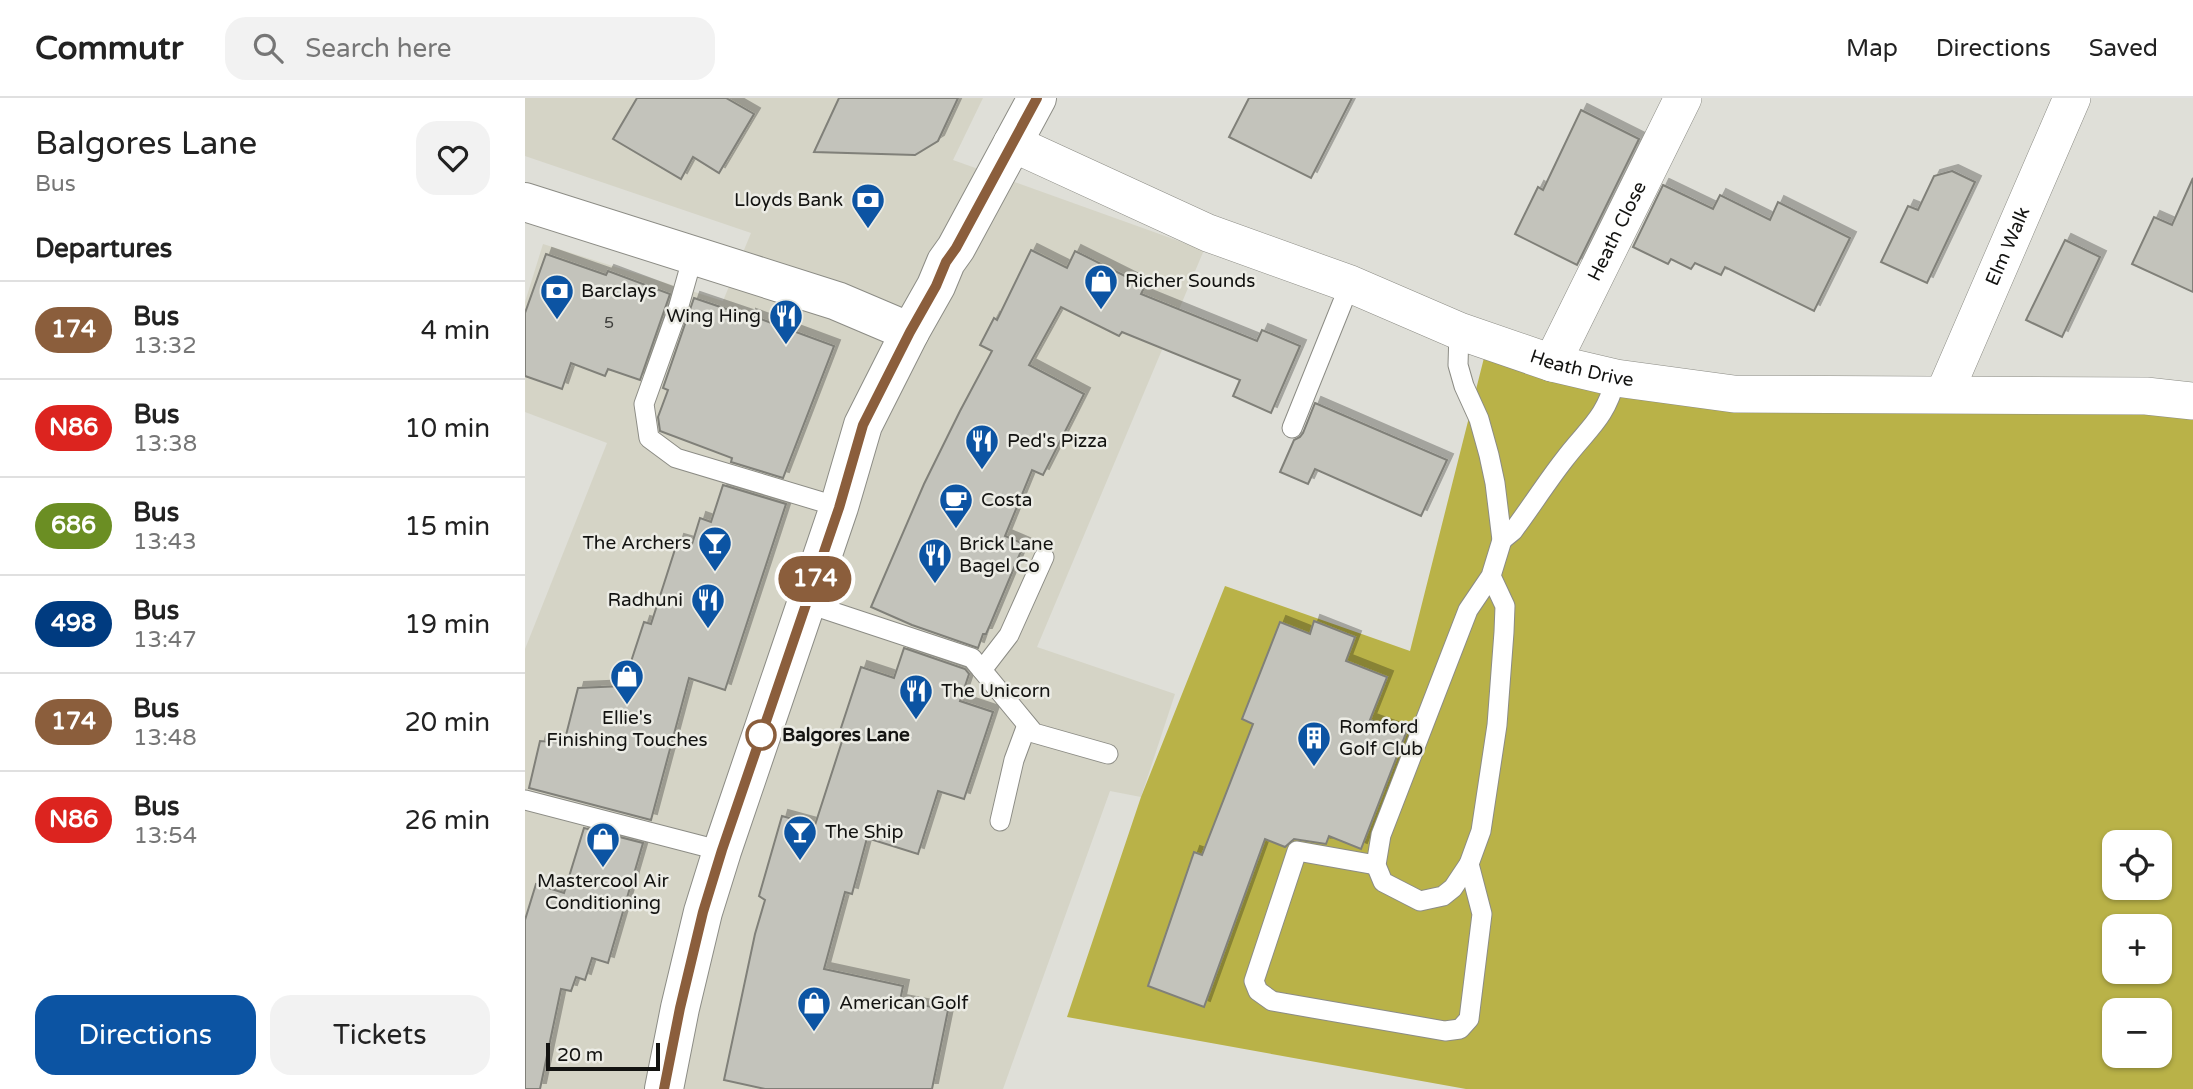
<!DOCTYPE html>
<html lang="en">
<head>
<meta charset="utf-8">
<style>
  :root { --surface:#fff; --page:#f2f2f2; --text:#222; --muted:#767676; --line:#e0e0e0; --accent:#0c54a3 }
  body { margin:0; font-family:"Varela Round",sans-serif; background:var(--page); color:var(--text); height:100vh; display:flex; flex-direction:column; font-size:26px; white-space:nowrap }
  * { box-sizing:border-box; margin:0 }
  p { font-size:23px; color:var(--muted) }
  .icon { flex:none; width:38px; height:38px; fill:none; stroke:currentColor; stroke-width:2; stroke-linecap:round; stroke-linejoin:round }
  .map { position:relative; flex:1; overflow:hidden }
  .drawer { display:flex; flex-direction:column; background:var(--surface); width:525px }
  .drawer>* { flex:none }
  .badge { padding:0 14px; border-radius:23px; font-size:24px; line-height:46px }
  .fabs { position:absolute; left:1577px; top:732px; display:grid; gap:14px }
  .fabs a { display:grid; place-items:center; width:70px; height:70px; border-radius:14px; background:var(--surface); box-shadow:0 2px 5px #0004; font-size:35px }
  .scale { position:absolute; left:21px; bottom:18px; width:114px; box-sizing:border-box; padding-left:7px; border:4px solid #131311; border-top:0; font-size:19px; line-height:24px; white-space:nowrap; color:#131311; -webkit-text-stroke:5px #ecece5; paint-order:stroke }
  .map>.badge { position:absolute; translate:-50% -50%; box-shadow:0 0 0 4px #fff }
  h2 { padding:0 35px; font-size:26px; line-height:63px }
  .round { display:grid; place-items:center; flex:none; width:74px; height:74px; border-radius:21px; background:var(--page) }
  .head { display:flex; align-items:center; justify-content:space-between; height:119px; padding:0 35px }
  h1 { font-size:33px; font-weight:600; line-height:52px }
  .button { display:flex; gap:14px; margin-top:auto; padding:14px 35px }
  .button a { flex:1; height:80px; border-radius:21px; background:var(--accent); color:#fff; font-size:28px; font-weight:600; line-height:80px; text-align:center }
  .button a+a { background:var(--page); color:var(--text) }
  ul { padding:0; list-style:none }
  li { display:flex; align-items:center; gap:21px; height:98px; padding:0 35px; border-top:2px solid var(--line) }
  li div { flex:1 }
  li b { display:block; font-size:26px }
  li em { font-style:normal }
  li .badge { min-width:77px; font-weight:700; text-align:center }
  header { display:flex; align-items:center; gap:42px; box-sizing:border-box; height:98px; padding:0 35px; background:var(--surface); border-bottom:2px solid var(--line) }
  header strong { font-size:33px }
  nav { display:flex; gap:38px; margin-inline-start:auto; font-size:24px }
  .search { width:490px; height:63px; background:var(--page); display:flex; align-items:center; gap:18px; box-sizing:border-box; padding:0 24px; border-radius:21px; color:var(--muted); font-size:26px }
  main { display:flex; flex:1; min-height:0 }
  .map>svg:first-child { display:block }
  .built { fill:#d5d4c6 }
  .green { fill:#b9b248; fill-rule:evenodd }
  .building { fill:#c3c3bb; stroke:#808079; stroke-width:2; filter:url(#shadow) }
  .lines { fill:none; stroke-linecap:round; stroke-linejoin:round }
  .service-casing { stroke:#8c8c85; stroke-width:21 }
  .minor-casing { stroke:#8c8c85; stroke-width:38 }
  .tertiary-casing { stroke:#8c8c85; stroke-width:40 }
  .primary-casing { stroke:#8c8c85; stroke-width:40 }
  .service { stroke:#fff; stroke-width:19 }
  .minor { stroke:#fff; stroke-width:37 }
  .tertiary { stroke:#fff; stroke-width:38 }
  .primary { stroke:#fff; stroke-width:38 }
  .line-casing { stroke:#fff; stroke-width:16 }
  .line { stroke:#8b5e3c; stroke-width:10 }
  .stop-dot { fill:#fff; stroke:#8b5e3c; stroke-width:3.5 }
  .labels { text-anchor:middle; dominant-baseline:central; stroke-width:5; stroke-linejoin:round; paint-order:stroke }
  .number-label { font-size:16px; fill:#3f3f3c }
  .poi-label { font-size:19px; fill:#131311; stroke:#ecece5; text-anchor:start }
  .street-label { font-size:19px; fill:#131311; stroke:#ecece5 }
  .stop-label { font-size:19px; font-weight:bold; fill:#131311; stroke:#ecece5; text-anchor:start }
</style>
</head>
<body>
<header>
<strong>Commutr</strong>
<div class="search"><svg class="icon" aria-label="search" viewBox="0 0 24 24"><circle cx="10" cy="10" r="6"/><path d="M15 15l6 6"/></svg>Search here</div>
<nav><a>Map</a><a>Directions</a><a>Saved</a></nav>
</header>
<main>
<section class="drawer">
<div class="head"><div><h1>Balgores Lane</h1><p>Bus</p></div><a class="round"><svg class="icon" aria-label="heart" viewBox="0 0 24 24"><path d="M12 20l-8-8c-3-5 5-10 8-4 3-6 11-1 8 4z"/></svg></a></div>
<h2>Departures</h2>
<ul>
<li><span class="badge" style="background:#8b5e3c;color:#fff">174</span><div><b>Bus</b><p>13:32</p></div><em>4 min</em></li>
<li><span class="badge" style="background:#dc241f;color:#fff">N86</span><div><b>Bus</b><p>13:38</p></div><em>10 min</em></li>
<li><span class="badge" style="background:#6b8e23;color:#fff">686</span><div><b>Bus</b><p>13:43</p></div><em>15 min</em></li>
<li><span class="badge" style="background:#003b80;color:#fff">498</span><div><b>Bus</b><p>13:47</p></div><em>19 min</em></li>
<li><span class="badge" style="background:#8b5e3c;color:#fff">174</span><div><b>Bus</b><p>13:48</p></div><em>20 min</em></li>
<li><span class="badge" style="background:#dc241f;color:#fff">N86</span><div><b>Bus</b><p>13:54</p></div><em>26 min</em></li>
</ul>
<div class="button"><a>Directions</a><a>Tickets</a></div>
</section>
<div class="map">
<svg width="1668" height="991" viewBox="0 0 1668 991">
  <defs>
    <filter id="shadow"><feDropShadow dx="6" dy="-6" stdDeviation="0" flood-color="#0004"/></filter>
  </defs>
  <rect width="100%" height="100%" fill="#dfdfd8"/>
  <path class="built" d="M0 0H458L428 62 679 152 512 549 650 596 616 699 585 693 478 991H0V551L82 345 0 314V204L18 146 198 203 226 135 0 58Z"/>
  <path class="green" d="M963 244 1209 296 1668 303V991H941L542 919 616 699 700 488 885 553ZM1589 744H1634V789H1589ZM1589 828H1634V873H1589ZM1589 912H1634V957H1589Z"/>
  <g class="building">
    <path d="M112 0H201L229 16 194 75 168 59 156 81 88 41Z"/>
    <path d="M314 0H433L413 43 390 57 289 54Z"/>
    <path d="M724 0H827L786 80 704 39Z"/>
    <path d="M1056 12 1114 41 1052 167 990 136 1013 89 1018 92Z"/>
    <path d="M1427 73 1450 84 1402 185 1356 164 1383 108 1393 112 1409 78Z"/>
    <path d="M1668 80V194L1607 166 1629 119 1647 127Z"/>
    <path d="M1138 87 1188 111 1195 97 1245 122 1253 104 1325 140 1289 213 1200 169 1196 177 1170 165 1166 171 1146 161 1143 166 1108 149Z"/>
    <path d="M1540 142 1575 159 1537 239 1501 222Z"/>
    <path d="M506 152 542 170 550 153 620 188 616 196 732 243 737 232 775 248 746 315 708 298 715 282 597 234 594 238 536 209 504 267 559 296 518 377 507 372 480 438 499 446 465 527 461 536H458L453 550 387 527 346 509 399 386 435 313 467 253 455 247 469 220 472 222Z"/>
    <path d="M21 156 81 177 83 173 145 196 115 282 83 271 80 278 46 265 37 291 0 278V215Z"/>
    <path d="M169 200 225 219V217L309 248 258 380 206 364 207 360 135 333 133 319 143 292 138 290Z"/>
    <path d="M790 305 922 362 896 418 790 371 783 386 755 374 769 342 775 339 778 335Z"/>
    <path d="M198 387 261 406 200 592 164 580 126 722 4 690 15 643 39 645 53 590 98 588 119 524 126 526 153 442 167 446 175 420 186 424Z"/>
    <path d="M789 523 830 539 821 563 862 579 845 622 881 635 836 751 804 738 801 746 769 741 760 749 740 741 679 909 623 888 669 754 677 757 728 626 717 621 755 524 785 536Z"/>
    <path d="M379 550 440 571 444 576 435 603 468 614 439 701 413 693 393 756 342 740 327 796 320 794 299 871 378 888 375 903 423 912 407 991H240L199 982 230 836 240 802 234 798 257 718 290 727 320 634 315 633 336 569 369 580Z"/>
    <path d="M59 730 118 745 83 865 67 860 60 882 51 879 46 893 36 891 15 991H0V822L11 786 39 795Z"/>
  </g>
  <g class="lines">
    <g class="service-casing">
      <g id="service">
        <path d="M168 158 153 211 119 306 124 340 151 360 314 409"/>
        <path d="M934 233 933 267 939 288 954 321 964 357 970 385 977 442 966 478 943 512 856 737 851 767 858 784 895 803 918 798 928 790 944 766 956 733 972 627 979 534 980 508 966 478"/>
        <path d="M767 330 825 186"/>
        <path d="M977 442 988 433C1006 409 1021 385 1039 362 1063 330 1080 322 1091 280"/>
        <path d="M281 505 447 560 509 635 583 656"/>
        <path d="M457 572 484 537 519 459"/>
        <path d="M0 702 197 753"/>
        <path d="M475 723 489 662 502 627"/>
        <path d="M851 767 772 753 729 883 733 893 747 903 920 933 935 931 944 921 957 816 944 766"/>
      </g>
    </g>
    <g class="minor-casing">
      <g id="minor">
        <path id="s1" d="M487 45 683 135 825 186 934 233 1027 265 1091 280 1209 296 1621 298 1668 303"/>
        <path id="s2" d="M1027 265 1158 0"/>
        <path id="s3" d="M1419 296 1547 0"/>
      </g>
    </g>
    <g class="tertiary-casing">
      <path id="tertiary" d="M0 104 312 203 385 234"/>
    </g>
    <g class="primary-casing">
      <path id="primary" d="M139 991 155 910 178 814 197 753 314 409 338 327 385 234 411 188 421 164 431 150 512 0"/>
    </g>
    <use href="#service" class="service"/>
    <use href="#minor" class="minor"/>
    <use href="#tertiary" class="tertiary"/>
    <use href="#primary" class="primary"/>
  </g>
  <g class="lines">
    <g class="line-casing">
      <path id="line" d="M139 991 155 910 178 814 197 752 314 410 338 327 385 234 411 188 421 164 431 150 512 0"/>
    </g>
    <use href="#line" class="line"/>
  </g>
  <defs>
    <g id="bank-pin" transform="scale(1.75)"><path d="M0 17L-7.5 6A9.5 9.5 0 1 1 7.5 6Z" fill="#0c54a3" stroke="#ecece5"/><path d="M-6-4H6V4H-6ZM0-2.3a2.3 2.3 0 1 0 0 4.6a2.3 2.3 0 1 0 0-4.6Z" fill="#fff"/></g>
    <g id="shop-pin" transform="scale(1.75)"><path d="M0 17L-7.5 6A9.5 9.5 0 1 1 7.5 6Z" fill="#0c54a3" stroke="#ecece5"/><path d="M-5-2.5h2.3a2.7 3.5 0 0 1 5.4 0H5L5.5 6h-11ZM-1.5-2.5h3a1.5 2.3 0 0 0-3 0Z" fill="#fff"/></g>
    <g id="restaurant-pin" transform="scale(1.75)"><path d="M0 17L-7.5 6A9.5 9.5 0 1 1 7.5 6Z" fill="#0c54a3" stroke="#ecece5"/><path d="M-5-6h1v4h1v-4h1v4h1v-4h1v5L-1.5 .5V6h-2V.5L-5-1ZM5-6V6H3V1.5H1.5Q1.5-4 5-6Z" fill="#fff"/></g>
    <g id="cafe-pin" transform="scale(1.75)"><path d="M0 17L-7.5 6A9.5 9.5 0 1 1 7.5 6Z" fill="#0c54a3" stroke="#ecece5"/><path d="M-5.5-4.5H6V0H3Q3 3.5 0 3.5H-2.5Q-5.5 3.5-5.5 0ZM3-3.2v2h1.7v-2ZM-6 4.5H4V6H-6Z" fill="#fff"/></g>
    <g id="bar-pin" transform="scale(1.75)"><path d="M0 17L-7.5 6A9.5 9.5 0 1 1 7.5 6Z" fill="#0c54a3" stroke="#ecece5"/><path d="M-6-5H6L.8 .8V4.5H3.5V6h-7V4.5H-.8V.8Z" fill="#fff"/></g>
    <g id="building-pin" transform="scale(1.75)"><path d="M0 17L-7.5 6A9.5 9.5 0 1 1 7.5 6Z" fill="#0c54a3" stroke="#ecece5"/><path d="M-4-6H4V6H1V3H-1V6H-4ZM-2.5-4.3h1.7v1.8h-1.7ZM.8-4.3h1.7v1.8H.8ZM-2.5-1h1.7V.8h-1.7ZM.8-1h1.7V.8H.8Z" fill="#fff"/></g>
  </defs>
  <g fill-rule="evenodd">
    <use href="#bank-pin" x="343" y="102"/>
    <use href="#shop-pin" x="576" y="183"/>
    <use href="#bank-pin" x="32" y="193"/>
    <use href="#restaurant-pin" x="261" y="218"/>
    <use href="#restaurant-pin" x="457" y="343"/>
    <use href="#cafe-pin" x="431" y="402"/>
    <use href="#bar-pin" x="190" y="445"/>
    <use href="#restaurant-pin" x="410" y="457"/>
    <use href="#restaurant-pin" x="183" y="502"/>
    <use href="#shop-pin" x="102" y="578"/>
    <use href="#restaurant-pin" x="391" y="593"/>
    <use href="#building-pin" x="789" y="640"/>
    <use href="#bar-pin" x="275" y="734"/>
    <use href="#shop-pin" x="78" y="741"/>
    <use href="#shop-pin" x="289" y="905"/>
  </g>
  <circle class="stop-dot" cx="236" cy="637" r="14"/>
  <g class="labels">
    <g class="number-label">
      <text x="84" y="225">5</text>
    </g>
    <g class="poi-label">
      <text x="318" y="102" text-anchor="end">Lloyds Bank</text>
      <text x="600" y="183">Richer Sounds</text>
      <text x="56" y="193">Barclays</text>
      <text x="236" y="218" text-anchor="end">Wing Hing</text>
      <text x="482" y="343">Ped's Pizza</text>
      <text x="456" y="402">Costa</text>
      <text x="166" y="445" text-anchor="end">The Archers</text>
      <text x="434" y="446">Brick Lane<tspan x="434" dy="22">Bagel Co</tspan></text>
      <text x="158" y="502" text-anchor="end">Radhuni</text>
      <text x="416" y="593">The Unicorn</text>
      <text x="102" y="620" text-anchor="middle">Ellie's<tspan x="102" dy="22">Finishing Touches</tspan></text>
      <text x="814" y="629">Romford<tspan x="814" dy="22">Golf Club</tspan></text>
      <text x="300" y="734">The Ship</text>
      <text x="78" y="783" text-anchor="middle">Mastercool Air<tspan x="78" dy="22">Conditioning</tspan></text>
      <text x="314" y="905">American Golf</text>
    </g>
    <g class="street-label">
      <text stroke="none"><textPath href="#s2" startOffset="147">Heath Close</textPath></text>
      <text stroke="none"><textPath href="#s3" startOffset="161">Elm Walk</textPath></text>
      <text stroke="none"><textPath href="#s1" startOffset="614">Heath Drive</textPath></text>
    </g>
    <g class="stop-label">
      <text x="257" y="637">Balgores Lane</text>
    </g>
  </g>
</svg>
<div class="fabs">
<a><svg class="icon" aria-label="locate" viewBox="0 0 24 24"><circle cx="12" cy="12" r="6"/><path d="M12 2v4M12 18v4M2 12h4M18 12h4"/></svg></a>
<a>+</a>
<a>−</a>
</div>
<div class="scale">20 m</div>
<b class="badge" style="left:290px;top:481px;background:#8b5e3c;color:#fff">174</b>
</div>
</main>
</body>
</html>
